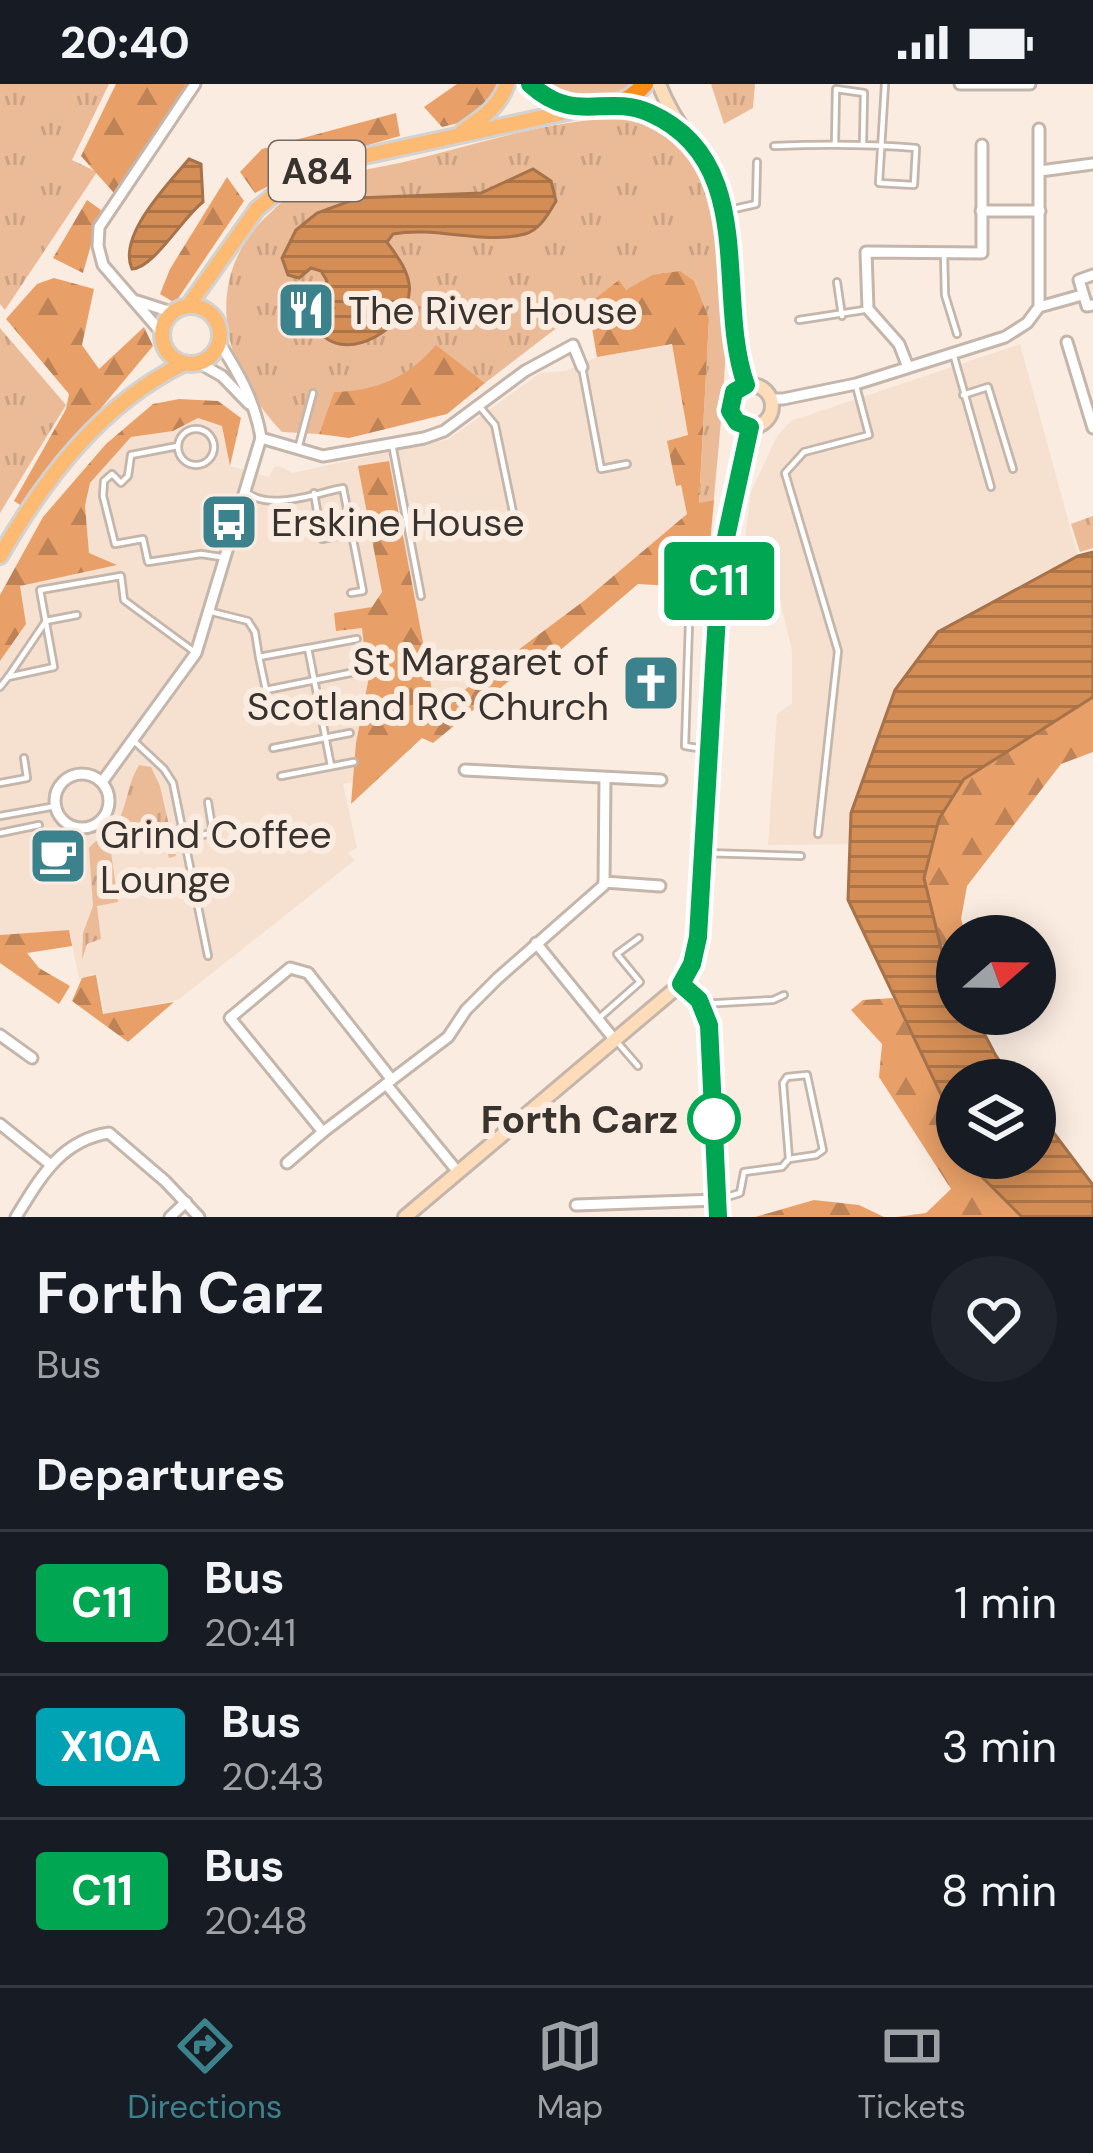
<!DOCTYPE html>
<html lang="en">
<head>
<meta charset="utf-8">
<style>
  :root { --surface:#171b24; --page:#20242c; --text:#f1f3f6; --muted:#9ea1a6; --line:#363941; --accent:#3b828c }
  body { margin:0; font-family:"DM Sans",sans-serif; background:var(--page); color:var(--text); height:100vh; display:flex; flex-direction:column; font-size:45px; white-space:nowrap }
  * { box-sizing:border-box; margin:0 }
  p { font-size:39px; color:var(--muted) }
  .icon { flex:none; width:66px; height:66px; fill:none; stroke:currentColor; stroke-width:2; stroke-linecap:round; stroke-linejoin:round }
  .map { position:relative; height:1133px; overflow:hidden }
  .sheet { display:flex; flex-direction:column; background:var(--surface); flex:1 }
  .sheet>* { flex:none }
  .badge { padding:0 24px; border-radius:9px; font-size:42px; line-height:78px }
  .needle { width:78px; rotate:70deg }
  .tools { position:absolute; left:936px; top:831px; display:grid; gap:24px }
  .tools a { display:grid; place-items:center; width:120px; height:120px; border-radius:50%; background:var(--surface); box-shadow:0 6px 30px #0003; font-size:60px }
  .map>.badge { position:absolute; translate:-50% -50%; box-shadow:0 0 0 6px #fff }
  h2 { padding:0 36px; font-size:45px; line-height:108px }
  .round { display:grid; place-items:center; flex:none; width:126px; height:126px; border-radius:63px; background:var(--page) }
  .summary { display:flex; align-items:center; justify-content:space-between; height:204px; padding:0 36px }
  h1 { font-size:57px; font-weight:700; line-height:90px }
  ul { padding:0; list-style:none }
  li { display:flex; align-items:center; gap:36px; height:144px; padding:0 36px; border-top:3px solid var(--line) }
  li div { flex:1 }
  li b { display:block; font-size:45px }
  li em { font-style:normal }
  li .badge { min-width:132px; font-weight:700; text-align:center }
  .status { display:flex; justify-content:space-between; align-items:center; height:84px; padding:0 60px; background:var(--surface); direction:ltr }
  .status svg { height:33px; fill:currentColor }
  .menu { display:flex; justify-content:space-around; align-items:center; height:168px; border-top:3px solid var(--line); background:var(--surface); font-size:33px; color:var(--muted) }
  .menu a { display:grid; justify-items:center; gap:6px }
  .menu .selected { color:var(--accent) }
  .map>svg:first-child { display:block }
  .built { fill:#f6e0d0 }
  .grass { fill:url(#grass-tufts) }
  .forest { fill:url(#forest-firs) }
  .water { fill:url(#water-rules); stroke:#a5724a; stroke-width:3 }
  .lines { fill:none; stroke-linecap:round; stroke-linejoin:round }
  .lane-casing { stroke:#c5b6ac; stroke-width:10 }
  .street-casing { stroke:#c5b6ac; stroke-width:15 }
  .secondary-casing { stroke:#c5b6ac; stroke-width:18 }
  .primary-casing { stroke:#d3d2d1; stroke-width:20 }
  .highway-casing { stroke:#d3d2d1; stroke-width:22 }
  .lane { stroke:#fff; stroke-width:4.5 }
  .street { stroke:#fff; stroke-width:9 }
  .secondary { stroke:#fedcb9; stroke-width:12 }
  .primary { stroke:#fdba73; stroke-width:14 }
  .highway { stroke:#fb8c16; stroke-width:16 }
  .line-casing { stroke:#fff; stroke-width:27 }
  .line { stroke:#00a651; stroke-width:18 }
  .stop-dot { fill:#fff; stroke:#00a651; stroke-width:6 }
  .labels { text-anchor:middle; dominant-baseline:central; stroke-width:12; stroke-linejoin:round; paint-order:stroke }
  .shield { fill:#fbece1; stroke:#736a64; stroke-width:3 }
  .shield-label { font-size:36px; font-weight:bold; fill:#39332f }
  .poi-label { font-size:39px; fill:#39332f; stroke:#fbece1; text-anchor:start }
  .stop-label { font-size:39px; font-weight:bold; fill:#39332f; stroke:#fbece1; text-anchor:end }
</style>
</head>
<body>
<div class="status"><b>20:40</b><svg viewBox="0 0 49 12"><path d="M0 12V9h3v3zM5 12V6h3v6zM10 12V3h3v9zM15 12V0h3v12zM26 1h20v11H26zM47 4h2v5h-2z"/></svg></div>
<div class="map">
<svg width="1093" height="1133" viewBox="0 0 1093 1133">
  <defs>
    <pattern id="grass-tufts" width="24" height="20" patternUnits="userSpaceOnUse" patternTransform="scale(3)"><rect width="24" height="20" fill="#ebbb98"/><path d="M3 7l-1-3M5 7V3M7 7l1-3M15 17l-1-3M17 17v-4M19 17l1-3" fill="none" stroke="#caa183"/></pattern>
    <pattern id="forest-firs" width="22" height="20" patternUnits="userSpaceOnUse" patternTransform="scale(3)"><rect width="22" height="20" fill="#e8a068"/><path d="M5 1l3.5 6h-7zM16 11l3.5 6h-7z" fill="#bd8356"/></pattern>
    <pattern id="water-rules" width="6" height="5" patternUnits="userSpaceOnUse" patternTransform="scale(3)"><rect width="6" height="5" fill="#d38d55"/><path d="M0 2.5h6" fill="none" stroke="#ac7447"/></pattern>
  </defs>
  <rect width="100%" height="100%" fill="#fbece1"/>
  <g class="built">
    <path d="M672 260 688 352 668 357 688 430 585 516 504 576 363 696 343 700 357 764 348 769 355 776 178 916 104 930 98 892 79 894 69 846 0 851V577L26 540 19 502 114 480 89 470 85 422 90 399 131 353 173 347 198 334 222 342 230 382 269 393 274 383 280 382 292 389 449 355 540 289 565 287 597 273Z"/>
    <path d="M1020 260 1078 472 938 548 895 606 851 729 850 760 768 761 777 630 792 619V567L778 508 738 507 751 408 777 352 791 337Z"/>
  </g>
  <g class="grass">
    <path d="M0 0H109L72 76 97 88 5 226 0 220Z"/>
    <path d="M538 0H638C600 28 577 20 538 0Z"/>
    <path d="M711 0H755L753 24 724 40Z"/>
    <path d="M628 33C645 37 668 40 680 52 751 123 721 322 714 416L699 420 709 235 652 191 626 207 618 197 485 299 436 262C408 293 377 307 334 309L319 350 282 348C222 286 200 193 269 130 278 122 287 111 297 106 330 90 368 86 404 78 480 59 549 36 628 33Z"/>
    <path d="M0 244 66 321 0 429Z"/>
    <path d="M1093 432V464L1080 468 1071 440Z"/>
    <path d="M139 681 151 683 160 702 176 772 169 774 161 742 109 754 118 818 97 822 101 855 87 860 82 876 83 849 93 822 89 764C97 754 111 749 118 737 127 722 127 701 139 681Z"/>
  </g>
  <g class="forest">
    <path d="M116 0H190L114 109 81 72Z"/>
    <path d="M457 0H499L471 36 442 43 424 23Z"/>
    <path d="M396 29 400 52 326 73 255 109 240 88 262 65Z"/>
    <path d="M227 93 244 117 175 219 160 210 170 185Z"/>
    <path d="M87 116 101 126 83 189 53 174Z"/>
    <path d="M680 187 694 197 709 235 699 419 714 416 706 504 638 500 557 569 547 566 433 659 422 654 351 720 356 659 368 598 362 544 336 547 334 529 372 523 382 508 358 382 389 377 434 617 431 631 585 516 687 430 681 401 676 402 667 357 688 351 672 260 597 273 592 244 571 233 619 196 626 206 652 191Z"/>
    <path d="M54 194 94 205 82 261 99 285 144 243 153 262 20 421 14 417 66 325 69 310 6 235 37 200Z"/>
    <path d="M436 261 485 299 447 330 349 354 319 350 334 308C377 307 408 293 436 261Z"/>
    <path d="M179 315 218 317 241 334 230 382 222 342 198 334 173 347 131 353 90 399 85 422 89 469 117 481 20 502 26 540 0 577V511L43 433 106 360 153 320Z"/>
    <path d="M1093 613V668L1061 680 967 802 961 835 966 852H957V894L942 868 924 794 939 735 964 695Z"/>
    <path d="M69 846 72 862 27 869 39 884 70 902 59 920 0 879V851Z"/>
    <path d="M96 891 103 930 174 918 128 958 72 917 82 894Z"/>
    <path d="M893 914 957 1044V1074H972L979 1090 1022 1133H897L926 1129 951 1105 879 993 882 960 851 926 863 916Z"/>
    <path d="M814 1116 859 1121 884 1133H755Z"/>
  </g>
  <g class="water">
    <path d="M189 75 201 80 203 118C182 134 154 184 132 185 117 152 168 100 189 75Z"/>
    <path d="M533 85 551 97 556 117C549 129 540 146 525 150 483 161 436 142 393 150L387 158C396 171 406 183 409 199 416 241 343 285 318 245L334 224 329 215 318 210 327 197 321 187 311 184 299 194 288 191 282 174 296 146 317 129 358 114 481 109Z"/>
    <path d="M1093 468V613L964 695 939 735 924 794 942 868 957 898V930H974L996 972 1014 996H957V1044L848 816 851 729 895 606 938 548 1078 472Z"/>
    <path d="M1035 1024 1093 1101V1133H1022L979 1090 972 1074H1035Z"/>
  </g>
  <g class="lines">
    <g class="lane-casing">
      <g id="lane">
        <path d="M835 60 836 5 864 9 863 59"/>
        <path d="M774 62C822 60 868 60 916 64L914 101 879 99 885 0"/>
        <path d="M725 127 756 120 757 78"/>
        <path d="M944 169 945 211 957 250"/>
        <path d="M837 198 842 232"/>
        <path d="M799 236 864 226"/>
        <path d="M953 269 991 403"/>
        <path d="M582 283 601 385 627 380"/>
        <path d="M963 311 988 303 1013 385"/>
        <path d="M480 323 495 341 513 428"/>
        <circle cx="196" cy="363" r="18"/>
        <path d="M392 360 421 512"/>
        <path d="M178 362 131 371 128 392 121 399 112 390 104 397 103 412 115 460 143 455 148 478 201 470 221 473"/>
        <path d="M298 365 313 309"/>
        <path d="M248 409C270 427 317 409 343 404L363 507 351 509"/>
        <path d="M314 409 322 455 352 449"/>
        <path d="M212 528 248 537 255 548 259 573 308 564 331 682"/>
        <path d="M689 539 685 662 704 665"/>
        <path d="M309 564 357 555"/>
        <path d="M259 573 266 606 355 588"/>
        <path d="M8 593 46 537 77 531"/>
        <path d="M0 603 8 593 54 583 40 506 121 492 124 516 196 569"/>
        <path d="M321 622 351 616"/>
        <path d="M134 657 164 685 173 699 208 872"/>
        <path d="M273 664 350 649"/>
        <path d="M281 692 354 678"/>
        <path d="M0 699 27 694 24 674"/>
        <path d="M0 732 56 722"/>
        <path d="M0 749 39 741"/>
        <path d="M818 750 838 567 785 389 804 368 869 351 856 302"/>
        <path d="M185 754 213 749 208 718"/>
        <path d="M704 769 801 772"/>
        <path d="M701 920 773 916 784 911"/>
        <path d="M598 935 640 898 617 870 639 854"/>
        <path d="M618 959 638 982"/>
        <path d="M717 1116 740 1109 744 1088 782 1083 789 1075 816 1071 823 1066 807 991 787 993 783 999 789 1075"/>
      </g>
    </g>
    <g class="street-casing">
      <g id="street">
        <path d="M960 0H1030"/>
        <path d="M1040 87 1093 80"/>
        <path d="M981 127H1040"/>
        <path d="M1093 191 1079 196 1087 222 1093 221"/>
        <path d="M137 217 171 228"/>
        <path d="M1039 223 1082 211"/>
        <path d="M161 248 103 181 98 162 99 143 195 0"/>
        <path d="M1067 258 1093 344"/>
        <path d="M199 279 222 292 249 320"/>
        <path d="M908 283 899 260 868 225 866 168 982 169V61"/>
        <path d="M770 315H783L856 300 1005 253 1027 239 1039 223V45"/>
        <path d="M261 354 323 372 424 354 444 347 525 287 573 261 582 283"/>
        <path d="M465 686 661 696"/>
        <circle cx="82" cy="717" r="27"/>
        <path d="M102 698 196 569 261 354C255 317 239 290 219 258"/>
        <path d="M604 798 660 802"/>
        <path d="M536 859 614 955"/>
        <path d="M681 900 699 916 709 941 718 1133"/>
        <path d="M0 951 32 974"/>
        <path d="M392 996 308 889 290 884 230 934 323 1048 448 953 466 926 497 895 604 801 605 694"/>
        <path d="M386 1000 458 1088"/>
        <path d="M0 1040 51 1081"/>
        <path d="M287 1079 323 1048"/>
        <path d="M576 1121 717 1116"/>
        <path d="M16 1133C40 1094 61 1056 109 1049L165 1097 199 1133"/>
        <path d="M170 1133 186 1118"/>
      </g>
    </g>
    <g class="secondary-casing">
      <g id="secondary">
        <path d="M659 0C673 39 702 66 717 105 736 153 736 235 741 289L746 301"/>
        <path d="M617 20 649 28 680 45"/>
        <circle cx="751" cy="322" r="21"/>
        <path d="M405 1133 681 900 692 880 698 853 720 481 750 343"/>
      </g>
    </g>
    <g class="primary-casing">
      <g id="primary">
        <path d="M463 47C483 33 499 23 507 0"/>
        <path d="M189 221 257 125 287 100 341 77 581 25"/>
        <circle cx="191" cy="251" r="29"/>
        <path d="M0 472C45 394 101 320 183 280"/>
      </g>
    </g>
    <g class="highway-casing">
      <path id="highway" d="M530 0C563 30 614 35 645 0"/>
    </g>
    <use href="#lane" class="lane"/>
    <use href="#street" class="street"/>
    <use href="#secondary" class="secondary"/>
    <use href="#primary" class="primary"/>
    <use href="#highway" class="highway"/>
  </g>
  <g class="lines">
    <g class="line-casing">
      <path id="line" d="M530 0C576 42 605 9 650 29 760 78 714 212 746 301L734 308 730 327 737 338 750 343 720 481 698 853 692 880 681 900 699 916 709 941 718 1133"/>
    </g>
    <use href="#line" class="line"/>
  </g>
  <defs>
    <g id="restaurant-square" transform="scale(3)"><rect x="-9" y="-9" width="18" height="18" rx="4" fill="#3b828c" stroke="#fbece1"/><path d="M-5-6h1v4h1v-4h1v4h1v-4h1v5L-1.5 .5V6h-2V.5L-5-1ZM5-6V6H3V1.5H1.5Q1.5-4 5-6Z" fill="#fff"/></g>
    <g id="bus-square" transform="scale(3)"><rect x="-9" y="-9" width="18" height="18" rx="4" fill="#3b828c" stroke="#fbece1"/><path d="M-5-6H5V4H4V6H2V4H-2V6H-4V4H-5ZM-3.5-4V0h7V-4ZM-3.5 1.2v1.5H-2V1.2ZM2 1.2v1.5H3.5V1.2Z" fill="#fff"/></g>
    <g id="church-square" transform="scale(3)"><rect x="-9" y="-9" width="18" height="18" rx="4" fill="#3b828c" stroke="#fbece1"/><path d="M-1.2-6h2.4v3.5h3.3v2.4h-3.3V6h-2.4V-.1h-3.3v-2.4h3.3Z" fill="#fff"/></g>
    <g id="cafe-square" transform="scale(3)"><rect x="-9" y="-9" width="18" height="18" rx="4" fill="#3b828c" stroke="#fbece1"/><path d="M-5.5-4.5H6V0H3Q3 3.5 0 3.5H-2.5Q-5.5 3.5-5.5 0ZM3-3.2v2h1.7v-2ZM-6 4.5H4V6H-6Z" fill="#fff"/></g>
  </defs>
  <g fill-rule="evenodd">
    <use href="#restaurant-square" x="306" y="226"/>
    <use href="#bus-square" x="229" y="438"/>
    <use href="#church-square" x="651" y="599"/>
    <use href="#cafe-square" x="58" y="772"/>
  </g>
  <circle class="stop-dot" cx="714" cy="1035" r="24"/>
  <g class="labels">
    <rect class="shield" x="269" y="57" width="96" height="60" rx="9"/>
    <g class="shield-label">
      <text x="317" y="87">A84</text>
    </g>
    <g class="poi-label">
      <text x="348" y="226">The River House</text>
      <text x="271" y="438">Erskine House</text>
      <text x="609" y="577" text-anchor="end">St Margaret of<tspan x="609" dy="45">Scotland RC Church</tspan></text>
      <text x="100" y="750">Grind Coffee<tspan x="100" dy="45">Lounge</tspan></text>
    </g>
    <g class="stop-label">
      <text x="678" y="1035">Forth Carz</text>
    </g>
  </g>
</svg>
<div class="tools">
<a><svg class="needle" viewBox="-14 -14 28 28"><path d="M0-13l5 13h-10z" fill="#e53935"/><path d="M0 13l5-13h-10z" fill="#9ea1a6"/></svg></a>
<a><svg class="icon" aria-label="layers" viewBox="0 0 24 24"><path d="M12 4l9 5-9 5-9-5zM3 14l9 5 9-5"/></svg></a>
</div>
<b class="badge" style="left:719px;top:497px;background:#00a651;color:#fff">C11</b>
</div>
<section class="sheet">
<div class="summary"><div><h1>Forth Carz</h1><p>Bus</p></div><a class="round"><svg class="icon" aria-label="heart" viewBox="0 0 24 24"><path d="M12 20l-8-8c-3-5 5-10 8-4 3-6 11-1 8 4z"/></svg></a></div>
<h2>Departures</h2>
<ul>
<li><span class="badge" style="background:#00a651;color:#fff">C11</span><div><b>Bus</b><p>20:41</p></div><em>1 min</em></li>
<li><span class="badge" style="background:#00a3b4;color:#fff">X10A</span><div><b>Bus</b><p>20:43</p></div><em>3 min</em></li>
<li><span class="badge" style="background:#00a651;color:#fff">C11</span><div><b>Bus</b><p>20:48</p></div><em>8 min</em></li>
</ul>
</section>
<nav class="menu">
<a class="selected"><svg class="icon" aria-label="directions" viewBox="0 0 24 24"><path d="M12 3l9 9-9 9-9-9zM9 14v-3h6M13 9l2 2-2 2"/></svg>Directions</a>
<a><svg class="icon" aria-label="map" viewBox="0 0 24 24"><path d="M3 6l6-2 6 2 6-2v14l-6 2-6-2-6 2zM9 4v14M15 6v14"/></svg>Map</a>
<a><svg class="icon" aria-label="tickets" viewBox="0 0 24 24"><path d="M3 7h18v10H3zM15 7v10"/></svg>Tickets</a>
</nav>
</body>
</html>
